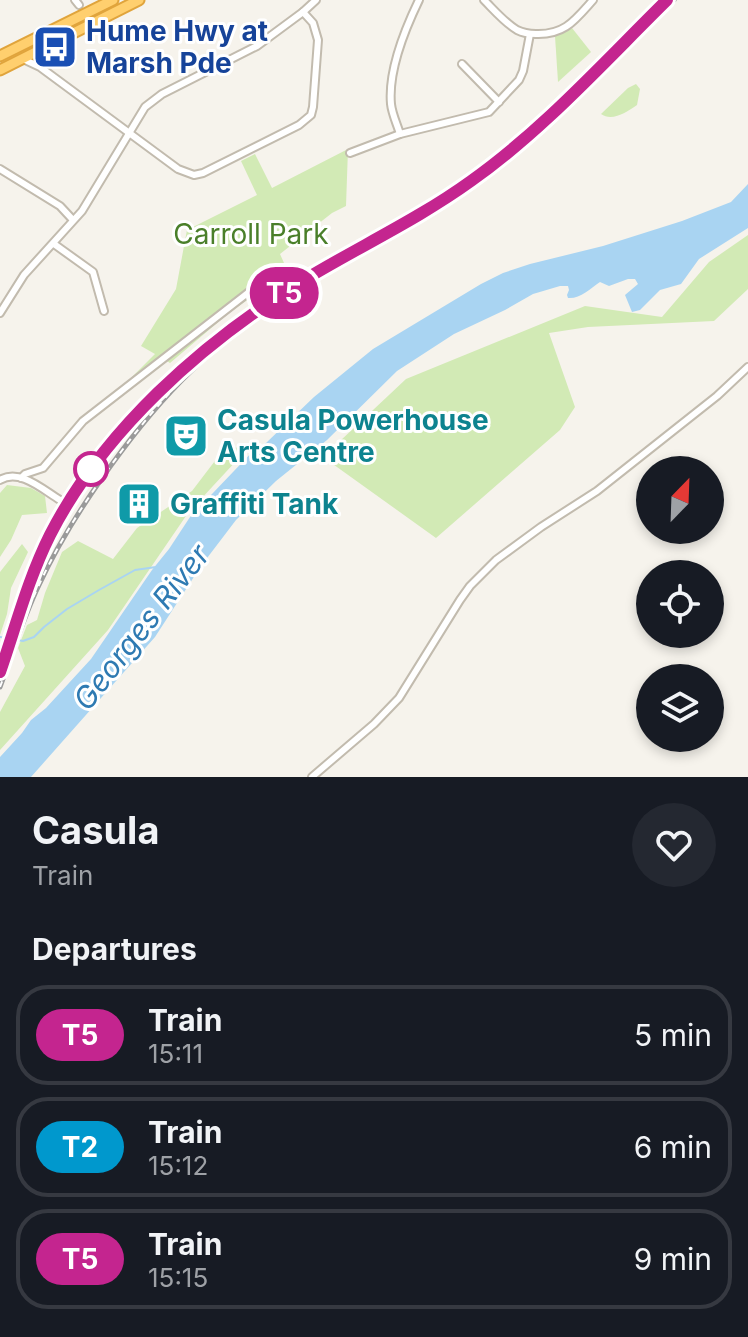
<!DOCTYPE html>
<html lang="en">
<head>
<meta charset="utf-8">
<style>
  :root { --surface:#171b24; --page:#242831; --text:#f1f3f6; --muted:#9ea1a6; --line:#363941 }
  body { margin:0; font-family:Inter,sans-serif; background:var(--page); color:var(--text); height:100vh; display:flex; flex-direction:column; font-size:30px; white-space:nowrap }
  * { box-sizing:border-box; margin:0 }
  p { font-size:26px; color:var(--muted) }
  .icon { flex:none; width:44px; height:44px; fill:none; stroke:currentColor; stroke-width:2; stroke-linecap:round; stroke-linejoin:round }
  .map { position:relative; height:777px; overflow:hidden }
  .panel { display:flex; flex-direction:column; background:var(--surface); flex:1 }
  .panel>* { flex:none }
  .badge { padding:0 16px; border-radius:26px; font-size:28px; line-height:52px }
  .needle { width:52px; rotate:23deg }
  .fabs { position:absolute; left:636px; top:456px; display:grid; gap:16px }
  .fabs a { display:grid; place-items:center; width:88px; height:88px; border-radius:50%; background:var(--surface); box-shadow:0 4px 12px #0003; font-size:40px }
  .map>.badge { position:absolute; translate:-50% -50%; box-shadow:0 0 0 4px #fff }
  h2 { padding:0 32px; font-size:30px; line-height:72px }
  .round { display:grid; place-items:center; flex:none; width:84px; height:84px; border-radius:42px; background:var(--page) }
  .headline { display:flex; align-items:center; justify-content:space-between; height:136px; padding:0 32px }
  h1 { font-size:38px; font-weight:700; line-height:60px }
  ul { padding:0; list-style:none }
  li { display:flex; align-items:center; gap:24px; height:100px; margin:0 16px 12px; padding:0 16px; border:4px solid var(--line); border-radius:32px }
  li div { flex:1 }
  li b { display:block; font-size:30px }
  li em { font-style:normal }
  li .badge { min-width:88px; font-weight:700; text-align:center }
  .map>svg:first-child { display:block }
  .green { fill:#d2eab5 }
  .water { fill:#a9d4f2 }
  .lines { fill:none; stroke-linecap:round; stroke-linejoin:round }
  .stream { stroke:#a9d4f2; stroke-width:2 }
  .minor-casing { stroke:#c2bbae; stroke-width:10 }
  .highway-casing { stroke:#e0a43c; stroke-width:13 }
  .minor { stroke:#fff; stroke-width:6 }
  .highway { stroke:#ffcf6e; stroke-width:9 }
  .rail-casing { stroke:#9a9a9a; stroke-width:5 }
  .rail { stroke:#fff; stroke-width:2; stroke-dasharray:6; stroke-linecap:butt }
  .line-casing { stroke:#fff; stroke-width:18 }
  .line { stroke:#c4258f; stroke-width:12 }
  .stop-dot { fill:#fff; stroke:#c4258f; stroke-width:4 }
  .labels { text-anchor:middle; dominant-baseline:central; stroke-width:6; stroke-linejoin:round; paint-order:stroke }
  .transit-label { font-size:28px; font-weight:bold; fill:#164399; stroke:#fff; text-anchor:start }
  .park-label { font-size:28px; fill:#4a7f2a; stroke:#fff }
  .culture-label { font-size:28px; font-weight:bold; fill:#0d838f; stroke:#fff; text-anchor:start }
  .water-label { font-size:30px; font-style:italic; fill:#2e7ab2; stroke:#fff }
</style>
</head>
<body>
<div class="map">
<svg width="748" height="777" viewBox="0 0 748 777">
  <rect width="100%" height="100%" fill="#f6f3ec"/>
  <g class="green">
    <path d="M572 28 591 52 558 82 555 36Z"/>
    <path d="M636 84 640 89 637 105C627 112 612 122 601 114L628 88Z"/>
    <path d="M348 149 346 206 332 213 280 254 288 272 230 312 170 363 161 357 129 380 155 354 141 346 176 289 187 230 257 195 241 161 255 154 272 188Z"/>
    <path d="M748 235V289L714 321 588 327 549 333 575 407 560 430 436 538 323 457 406 379 585 306 662 317 709 262Z"/>
    <path d="M250 446 188 513 108 630 0 750V712L25 666 18 648 27 625 37 620 45 593 62 552 78 541 113 559 137 528 192 491 224 449Z"/>
    <path d="M7 485 31 488 45 496 47 513 22 515 11 540 0 557V493Z"/>
    <path d="M22 544 28 552 11 588 7 614 0 635V572Z"/>
  </g>
  <path class="water" d="M748 184V228L699 259 681 284 660 290 640 310 632 312 625 295 638 284 635 279H628L609 286 600 282C590 289 580 299 568 298L567 295 569 290 568 286H560L533 294 505 310 454 334 397 371 327 440 276 481 236 520 201 566 155 637 31 777H0V757L22 733 31 720 46 708 91 659 152 570 169 549 190 517 255 449 266 443 314 397 373 349 481 284 503 273 530 264 603 246 682 221 731 202Z"/>
  <g class="lines">
    <path class="stream" d="M0 637 23 641 34 637 44 627 67 609 99 590 135 570 156 567"/>
    <g class="minor-casing">
      <g id="minor">
        <path d="M75 0 79 5"/>
        <path d="M484 0C494 10 505 23 517 30 523 33 529 34 536 34 565 35 575 20 593 0"/>
        <path d="M23 59 40 67 178 169 194 175 203 173 299 125 311 115 313 107 318 40 313 23 303 12"/>
        <path d="M462 64 499 102"/>
        <path d="M400 134C397 124 392 114 391 104 388 71 405 29 419 0"/>
        <path d="M350 153 400 134 489 112 519 80 523 71 530 34"/>
        <path d="M0 169 60 206 73 220"/>
        <path d="M54 244 93 272 104 311"/>
        <path d="M0 313 24 275 82 211 145 107 162 94 257 46 303 12 316 0"/>
        <path d="M21 478 25 474 43 468 83 421 249 292 257 282"/>
        <path d="M0 480C20 468 43 490 60 500"/>
        <path d="M312 777 374 724 399 698 460 600 470 586 496 560 541 527 597 491 717 396 748 367"/>
      </g>
    </g>
    <g class="highway-casing">
      <g id="highway">
        <path d="M0 56 113 0"/>
        <path d="M0 70 139 0"/>
      </g>
    </g>
    <use href="#minor" class="minor"/>
    <use href="#highway" class="highway"/>
    <g class="rail-casing">
      <g id="rail">
        <path d="M39 559C59 511 90 468 124 430"/>
        <path d="M0 687C13 653 23 618 39 585 56 548 77 514 100 481 152 406 205 348 283 299 345 258 415 229 475 185 548 132 610 63 674 0"/>
      </g>
    </g>
    <use href="#rail" class="rail"/>
  </g>
  <g class="lines">
    <g class="line-casing">
      <path id="line" d="M0 672C16 626 28 579 50 535 103 431 201 344 299 283 356 248 417 220 471 181 543 130 604 62 667 0"/>
    </g>
    <use href="#line" class="line"/>
  </g>
  <defs>
    <g id="bus-square" transform="scale(2.3)"><rect x="-9" y="-9" width="18" height="18" rx="4" fill="#1a4fb4" stroke="#fff"/><path d="M-5-6H5V4H4V6H2V4H-2V6H-4V4H-5ZM-3.5-4V0h7V-4ZM-3.5 1.2v1.5H-2V1.2ZM2 1.2v1.5H3.5V1.2Z" fill="#fff"/></g>
    <g id="theatre-square" transform="scale(2.3)"><rect x="-9" y="-9" width="18" height="18" rx="4" fill="#0f9aa8" stroke="#fff"/><path d="M-5-5.5Q0-4 5-5.5V0Q5 5 0 6Q-5 5-5 0ZM-3.3-2.5H-1v1.5H-3.3ZM1-2.5H3.3v1.5H1ZM-2.8 1Q0 5.5 2.8 1Z" fill="#fff"/></g>
    <g id="building-square" transform="scale(2.3)"><rect x="-9" y="-9" width="18" height="18" rx="4" fill="#0f9aa8" stroke="#fff"/><path d="M-4-6H4V6H1V3H-1V6H-4ZM-2.5-4.3h1.7v1.8h-1.7ZM.8-4.3h1.7v1.8H.8ZM-2.5-1h1.7V.8h-1.7ZM.8-1h1.7V.8H.8Z" fill="#fff"/></g>
  </defs>
  <g fill-rule="evenodd">
    <use href="#bus-square" x="55" y="47"/>
    <use href="#theatre-square" x="186" y="436"/>
    <use href="#building-square" x="139" y="504"/>
  </g>
  <circle class="stop-dot" cx="91" cy="469" r="16"/>
  <g class="labels">
    <g class="transit-label">
      <text x="86" y="31">Hume Hwy at<tspan x="86" dy="32">Marsh Pde</tspan></text>
    </g>
    <g class="park-label">
      <text x="251" y="234">Carroll Park</text>
    </g>
    <g class="culture-label">
      <text x="217" y="420">Casula Powerhouse<tspan x="217" dy="32">Arts Centre</tspan></text>
      <text x="170" y="504">Graffiti Tank</text>
    </g>
    <g class="water-label">
      <text transform="translate(141 627) rotate(-52)">Georges River</text>
    </g>
  </g>
</svg>
<div class="fabs">
<a><svg class="needle" viewBox="-14 -14 28 28"><path d="M0-13l5 13h-10z" fill="#e53935"/><path d="M0 13l5-13h-10z" fill="#9ea1a6"/></svg></a>
<a><svg class="icon" aria-label="locate" viewBox="0 0 24 24"><circle cx="12" cy="12" r="6"/><path d="M12 2v4M12 18v4M2 12h4M18 12h4"/></svg></a>
<a><svg class="icon" aria-label="layers" viewBox="0 0 24 24"><path d="M12 4l9 5-9 5-9-5zM3 14l9 5 9-5"/></svg></a>
</div>
<b class="badge" style="left:284px;top:293px;background:#c4258f;color:#fff">T5</b>
</div>
<section class="panel">
<div class="headline"><div><h1>Casula</h1><p>Train</p></div><a class="round"><svg class="icon" aria-label="heart" viewBox="0 0 24 24"><path d="M12 20l-8-8c-3-5 5-10 8-4 3-6 11-1 8 4z"/></svg></a></div>
<h2>Departures</h2>
<ul>
<li><span class="badge" style="background:#c4258f;color:#fff">T5</span><div><b>Train</b><p>15:11</p></div><em>5 min</em></li>
<li><span class="badge" style="background:#0098cd;color:#fff">T2</span><div><b>Train</b><p>15:12</p></div><em>6 min</em></li>
<li><span class="badge" style="background:#c4258f;color:#fff">T5</span><div><b>Train</b><p>15:15</p></div><em>9 min</em></li>
</ul>
</section>
</body>
</html>
